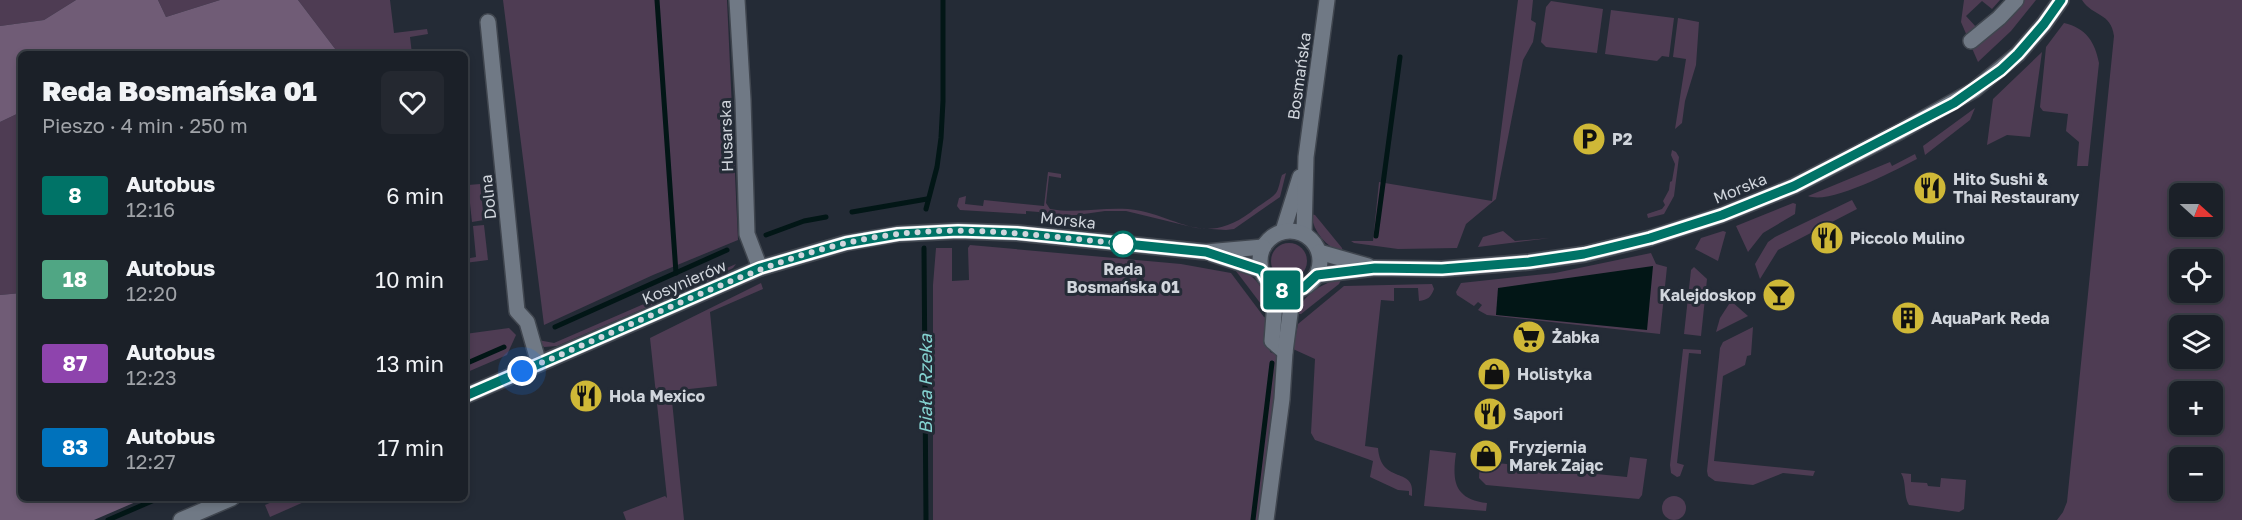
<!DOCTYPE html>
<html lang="pl">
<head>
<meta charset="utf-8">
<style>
  :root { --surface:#1b2028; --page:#242830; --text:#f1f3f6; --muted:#a0a3a8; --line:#393e45 }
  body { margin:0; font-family:"Golos Text",sans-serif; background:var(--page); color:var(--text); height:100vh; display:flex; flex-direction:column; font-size:22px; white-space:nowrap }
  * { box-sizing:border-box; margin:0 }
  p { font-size:20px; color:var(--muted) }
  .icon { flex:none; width:33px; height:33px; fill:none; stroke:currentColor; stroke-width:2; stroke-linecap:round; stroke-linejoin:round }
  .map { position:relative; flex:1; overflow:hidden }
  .sheet { position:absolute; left:18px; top:51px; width:450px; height:450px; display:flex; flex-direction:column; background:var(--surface); border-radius:9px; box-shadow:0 3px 9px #0003,0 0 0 2px var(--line) }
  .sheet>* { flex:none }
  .badge { padding:0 12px; border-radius:4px; font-size:21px; line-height:39px }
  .needle { width:39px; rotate:111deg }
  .fabs { position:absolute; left:2169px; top:183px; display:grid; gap:12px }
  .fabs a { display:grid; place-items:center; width:54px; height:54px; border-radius:9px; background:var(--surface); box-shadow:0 3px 9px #0003,0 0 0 2px var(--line); font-size:30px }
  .you { position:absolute; width:30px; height:30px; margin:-15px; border:4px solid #fff; border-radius:50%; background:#1a73e8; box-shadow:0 0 0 9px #1a73e833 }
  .map>.badge { position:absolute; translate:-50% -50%; box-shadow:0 0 0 3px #fff }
  .round { display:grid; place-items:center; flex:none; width:63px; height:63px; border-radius:9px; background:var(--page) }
  .overview { display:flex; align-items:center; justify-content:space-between; height:102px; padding:0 24px }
  h1 { font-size:28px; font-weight:800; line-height:45px }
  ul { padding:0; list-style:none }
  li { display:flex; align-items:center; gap:18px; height:84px; padding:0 24px }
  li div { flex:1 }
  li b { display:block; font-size:22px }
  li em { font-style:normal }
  li .badge { min-width:66px; font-weight:700; text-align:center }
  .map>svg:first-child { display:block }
  .green { fill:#4e3c53; fill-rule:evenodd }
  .forest { fill:#705c76 }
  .water { fill:#021616 }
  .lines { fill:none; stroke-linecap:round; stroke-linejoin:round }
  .stream { stroke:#021616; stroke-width:5 }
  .minor-casing { stroke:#40464f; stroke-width:18 }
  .secondary-casing { stroke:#40464f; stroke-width:18 }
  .minor { stroke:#707985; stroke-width:15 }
  .secondary { stroke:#707985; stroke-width:15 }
  .line-casing { stroke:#fff; stroke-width:14 }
  .line { stroke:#007367; stroke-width:9 }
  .walk { stroke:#d0d5dc; stroke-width:6; stroke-dasharray:0 10.8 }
  .stop-dot { fill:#fff; stroke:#007367; stroke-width:3 }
  .labels { text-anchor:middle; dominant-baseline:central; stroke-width:6; stroke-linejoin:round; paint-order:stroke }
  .street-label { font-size:16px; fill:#d0d5dc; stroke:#242b36 }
  .poi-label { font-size:16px; font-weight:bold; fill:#d0d5dc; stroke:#242b36; text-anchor:start }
  .stop-label { font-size:16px; font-weight:bold; fill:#d0d5dc; stroke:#242b36 }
  .water-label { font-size:18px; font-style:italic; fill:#84d2d0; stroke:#242b36 }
</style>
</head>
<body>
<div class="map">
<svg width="2242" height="520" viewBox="0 0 2242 520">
  <rect width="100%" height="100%" fill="#242b36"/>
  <g class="green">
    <path d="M0 0H76L44 20 0 26Z"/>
    <path d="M158 0H220L166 17Z"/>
    <path d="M298 0H390L394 33 427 29 428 34 410 37 412 54H339Z"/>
    <path d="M503 0H727L738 240 653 275 544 325Z"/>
    <path d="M1518 0H1533L1531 20 1536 23 1533 42 1523 60 1496 199 1466 224 1457 248 1398 249 1354 243 1351 241H1373L1379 182 1492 201Z"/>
    <path d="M1964 0H2000L1992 9 1982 1 1966 16 1977 28 1967 36 1961 22Z"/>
    <path d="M2019 0H2036L2011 31 1978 62 1971 46Z"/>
    <path d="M2082 0H2242V520H2057L2063 512 2067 502 2114 36C2111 12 2093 17 2082 0ZM2180 194H2212V226H2180ZM2180 260H2212V292H2180ZM2180 326H2212V358H2180ZM2180 392H2212V424H2180ZM2180 458H2212V490H2180Z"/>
    <path d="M1551 1 1603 9 1597 53 1546 47 1541 42 1546 7Z"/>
    <path d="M1611 10 1674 18 1669 57 1662 56 1657 61 1605 54Z"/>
    <path d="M1678 18 1699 22 1696 65 1685 101 1682 123 1675 129 1686 59 1673 57Z"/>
    <path d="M2064 23C2086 28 2095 42 2099 63L2088 166H2077L2079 142 2066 131 2068 114 2043 111 2040 107 2046 47Z"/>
    <path d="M2042 52 2030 137 2007 135 1987 145 1993 99Z"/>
    <path d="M1975 108 1970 120 1925 155 1923 146Z"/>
    <path d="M21 112V293L0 295V122Z"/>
    <path d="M1672 150 1676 152 1679 157 1674 196 1664 214 1648 218 1647 214 1662 209 1665 205 1663 201 1669 190 1670 182 1672 181 1675 164 1671 155Z"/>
    <path d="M1915 154 1917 159C1895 170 1831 205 1808 196L1890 162 1892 166Z"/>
    <path d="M1048 172 1061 174V178L1049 176 1046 203 1050 209C1076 214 1102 207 1128 209 1178 214 1201 249 1251 212 1258 206 1271 199 1276 193 1279 189 1280 180 1282 175L1286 173 1280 197 1234 229 1226 230 1196 228 1126 211H1105L1063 217 1040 216 1039 212 1026 211V214L960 210 957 206 959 198 966 196 965 204 983 206 984 200 1044 206Z"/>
    <path d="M480 184 484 220 472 222 468 185Z"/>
    <path d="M1852 200 1857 209 1778 250 1760 279 1755 264 1768 242 1775 237Z"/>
    <path d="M1793 203 1796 204 1795 214 1763 233 1748 252 1736 226Z"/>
    <path d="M1311 214 1315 215 1342 248 1343 253C1325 246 1314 233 1311 214Z"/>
    <path d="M484 225 488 260 465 263V259L476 257 473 226Z"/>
    <path d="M1503 231 1515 241 1550 238 1478 247 1483 237Z"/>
    <path d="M1723 231 1726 232 1718 261 1695 249 1701 238Z"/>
    <circle cx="1289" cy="261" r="18"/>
    <path d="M970 245 1181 264 1231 273 1264 317 1269 319 1270 352 1280 356 1264 520H933V285L936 248H952V281L969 280 968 248Z"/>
    <path d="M1651 253 1656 264 1667 267 1660 334 1487 315 1478 310 1482 305 1478 302 1474 306 1457 295 1456 292 1461 283 1555 273Z"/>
    <path d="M736 264 733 268 710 280 557 346 544 347 538 340 554 343Z"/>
    <path d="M1694 267 1707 279 1701 336 1684 334 1691 270Z"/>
    <path d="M1236 268C1255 275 1266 289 1268 309L1264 308 1236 271Z"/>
    <path d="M1335 280H1341L1339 284 1301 314H1296C1302 297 1318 286 1335 280Z"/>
    <path d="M761 283 763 289 710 312 717 386 671 391 684 520H626L623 512 665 496 667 498 650 338Z"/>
    <path d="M1432 284 1434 289C1431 297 1428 300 1419 301L1418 288H1394V301L1381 300 1365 446 1378 448C1381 486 1416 465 1412 496L1409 495V491L1398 490 1370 477 1373 461 1315 440 1311 433 1315 359 1293 349 1298 324 1344 286Z"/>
    <path d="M1731 301 1748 316 1716 332 1720 318Z"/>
    <path d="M1753 327 1751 355 1747 356 1745 365 1723 376 1714 461 1815 471 1813 476 1783 473 1753 485 1715 481 1708 476 1707 471 1720 348 1723 342Z"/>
    <path d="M509 328 516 335 507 355 465 373V334Z"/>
    <path d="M1683 349 1701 350V354L1689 353 1677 463 1684 465 1680 476 1677 477 1671 473 1670 465Z"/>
    <path d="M1430 450 1456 453C1452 481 1454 499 1487 503L1486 511 1424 506Z"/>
    <path d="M1630 457 1647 459 1642 495 1639 499 1486 485 1479 478 1480 461 1566 471V473L1576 474V472L1627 477Z"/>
    <path d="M1901 473 1911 474V482L1927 483 1928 486 1940 487 1941 478 1966 480 1964 509 1959 512 1909 505C1903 495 1907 483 1901 473Z"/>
    <circle cx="1674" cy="508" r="12"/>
    <path d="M281 498H313L270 517 265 505Z"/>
  </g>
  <g class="forest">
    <path d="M76 0H158L166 17 220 0H298L339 54H21V112L0 122V26L44 20Z"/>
    <path d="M21 293V498H138V501L94 520H0V295Z"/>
  </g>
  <path class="water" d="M1653 266 1647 330 1496 315 1498 288Z"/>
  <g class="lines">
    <g class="stream">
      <path d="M657 0 676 273"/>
      <path d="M926 209 937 167 941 138 943 101V0"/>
      <path d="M852 212 927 199"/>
      <path d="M766 235 804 221 826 217"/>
      <path d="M1376 236 1400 57"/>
      <path d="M924 248 926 520"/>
      <path d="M555 327 727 250"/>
      <path d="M465 364 504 347"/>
      <path d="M108 520 159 498"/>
      <path d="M1253 520 1272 363"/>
    </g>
    <g class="minor-casing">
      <g id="minor">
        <path d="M737 0 743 100 747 234 760 268"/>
        <path d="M488 22 517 311 527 322 539 364"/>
        <path d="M1971 41 1999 18 2016 0"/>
        <path d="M1283 231 1300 177"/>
        <path d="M1304 233 1306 157 1327 0"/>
        <path d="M1276 288 1272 341 1285 352"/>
        <path d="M1266 520 1282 399 1285 352 1293 291"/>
      </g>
    </g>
    <g class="secondary-casing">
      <g id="secondary">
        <circle cx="1290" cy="261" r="30"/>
        <path d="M1319 252 1368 266"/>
        <path d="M1212 254 1261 270"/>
        <path d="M1317 275 1375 268 1442 269 1529 262 1585 254 1650 238 1722 215 1794 186 1901 131 1974 90 2018 54 2044 24 2061 0"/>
        <path d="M465 396 760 268 846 243 898 234 958 231 1017 233 1206 252 1263 247"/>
        <path d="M181 520 232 498"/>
      </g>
    </g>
    <use href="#minor" class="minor"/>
    <use href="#secondary" class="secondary"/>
  </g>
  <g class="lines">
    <g class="line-casing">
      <path id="line" d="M465 396 760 268 846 243 898 234 958 231 1017 233 1206 252 1261 270 1269 283 1276 288 1293 291 1303 288 1317 275 1375 268 1442 269 1529 262 1584 254 1650 238 1722 215 1794 186 1954 103 2001 70 2018 54 2044 24 2061 0"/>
    </g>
    <use href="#line" class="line"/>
    <path class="walk" d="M522 371C577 348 631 324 686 300 756 270 822 243 898 234 974 225 1050 237 1126 244H1123"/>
  </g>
  <defs>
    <g id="parking-disc" transform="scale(1.725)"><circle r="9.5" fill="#cfb837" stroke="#242b36"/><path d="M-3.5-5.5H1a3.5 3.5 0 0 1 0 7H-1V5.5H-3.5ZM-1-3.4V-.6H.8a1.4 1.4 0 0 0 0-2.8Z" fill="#111"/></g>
    <g id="restaurant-disc" transform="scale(1.725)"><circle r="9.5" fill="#cfb837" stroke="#242b36"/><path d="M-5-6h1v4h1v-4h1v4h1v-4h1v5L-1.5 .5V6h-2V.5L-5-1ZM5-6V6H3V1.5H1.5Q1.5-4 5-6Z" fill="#111"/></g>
    <g id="bar-disc" transform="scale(1.725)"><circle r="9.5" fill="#cfb837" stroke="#242b36"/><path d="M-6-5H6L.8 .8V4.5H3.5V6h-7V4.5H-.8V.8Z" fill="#111"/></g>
    <g id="building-disc" transform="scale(1.725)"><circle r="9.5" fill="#cfb837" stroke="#242b36"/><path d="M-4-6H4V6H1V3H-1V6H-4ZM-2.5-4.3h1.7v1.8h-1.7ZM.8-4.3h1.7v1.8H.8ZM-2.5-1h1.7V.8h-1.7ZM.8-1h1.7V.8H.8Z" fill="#111"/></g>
    <g id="supermarket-disc" transform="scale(1.725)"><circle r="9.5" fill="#cfb837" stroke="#242b36"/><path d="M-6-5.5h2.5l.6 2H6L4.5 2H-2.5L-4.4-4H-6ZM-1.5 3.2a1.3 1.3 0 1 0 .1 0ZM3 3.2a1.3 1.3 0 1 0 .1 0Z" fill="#111"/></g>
    <g id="shop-disc" transform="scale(1.725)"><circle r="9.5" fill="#cfb837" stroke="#242b36"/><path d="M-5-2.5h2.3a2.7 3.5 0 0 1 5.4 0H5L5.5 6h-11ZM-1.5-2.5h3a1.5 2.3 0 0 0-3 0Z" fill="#111"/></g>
  </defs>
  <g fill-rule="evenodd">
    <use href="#parking-disc" x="1589" y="139"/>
    <use href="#restaurant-disc" x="1930" y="188"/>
    <use href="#restaurant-disc" x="1827" y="238"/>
    <use href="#bar-disc" x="1779" y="295"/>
    <use href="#building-disc" x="1908" y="318"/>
    <use href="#supermarket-disc" x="1529" y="337"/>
    <use href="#shop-disc" x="1494" y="374"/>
    <use href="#restaurant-disc" x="586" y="396"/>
    <use href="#restaurant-disc" x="1490" y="414"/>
    <use href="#shop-disc" x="1486" y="456"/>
  </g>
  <circle class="stop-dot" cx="1123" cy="244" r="12"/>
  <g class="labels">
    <g class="street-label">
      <text transform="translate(1299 76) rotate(-82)">Bosmańska</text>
      <text transform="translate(726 136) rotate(-92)">Husarska</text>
      <text transform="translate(1740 188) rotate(-22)">Morska</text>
      <text transform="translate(488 197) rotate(-96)">Dolna</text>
      <text transform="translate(1068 220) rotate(6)">Morska</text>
      <text transform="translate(684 282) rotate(-23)">Kosynierów</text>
    </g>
    <g class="poi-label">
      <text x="1612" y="139">P2</text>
      <text x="1953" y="179">Hito Sushi &amp;<tspan x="1953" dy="18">Thai Restaurany</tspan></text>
      <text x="1850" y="238">Piccolo Mulino</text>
      <text x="1756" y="295" text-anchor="end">Kalejdoskop</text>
      <text x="1931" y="318">AquaPark Reda</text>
      <text x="1552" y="337">Żabka</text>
      <text x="1517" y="374">Holistyka</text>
      <text x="609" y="396">Hola Mexico</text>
      <text x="1513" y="414">Sapori</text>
      <text x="1509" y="447">Fryzjernia<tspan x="1509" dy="18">Marek Zając</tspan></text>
    </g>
    <g class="stop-label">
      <text x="1123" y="269">Reda<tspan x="1123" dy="18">Bosmańska 01</tspan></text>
    </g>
    <g class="water-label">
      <text transform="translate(925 384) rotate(-90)">Biała Rzeka</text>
    </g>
  </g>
</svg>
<div class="fabs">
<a><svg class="needle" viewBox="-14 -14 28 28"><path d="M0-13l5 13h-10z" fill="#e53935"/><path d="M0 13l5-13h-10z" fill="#a0a3a8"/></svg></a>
<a><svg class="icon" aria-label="locate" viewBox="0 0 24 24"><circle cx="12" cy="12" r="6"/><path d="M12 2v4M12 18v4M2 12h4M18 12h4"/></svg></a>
<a><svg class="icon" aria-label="layers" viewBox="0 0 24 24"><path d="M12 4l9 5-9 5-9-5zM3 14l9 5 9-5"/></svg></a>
<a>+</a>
<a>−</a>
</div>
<div class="you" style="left:522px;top:371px"></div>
<b class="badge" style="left:1282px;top:290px;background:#007367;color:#fff">8</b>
<section class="sheet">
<div class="overview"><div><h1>Reda Bosmańska 01</h1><p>Pieszo · 4 min · 250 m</p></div><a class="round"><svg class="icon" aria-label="heart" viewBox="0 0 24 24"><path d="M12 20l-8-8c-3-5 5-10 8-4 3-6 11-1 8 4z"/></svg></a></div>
<ul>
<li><span class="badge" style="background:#007367;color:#fff">8</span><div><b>Autobus</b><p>12:16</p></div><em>6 min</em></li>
<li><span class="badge" style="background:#50a684;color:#fff">18</span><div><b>Autobus</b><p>12:20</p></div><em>10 min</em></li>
<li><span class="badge" style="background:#8e44ad;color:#fff">87</span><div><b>Autobus</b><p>12:23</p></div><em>13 min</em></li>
<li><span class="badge" style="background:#0072bc;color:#fff">83</span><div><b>Autobus</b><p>12:27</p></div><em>17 min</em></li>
</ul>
</section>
</div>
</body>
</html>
